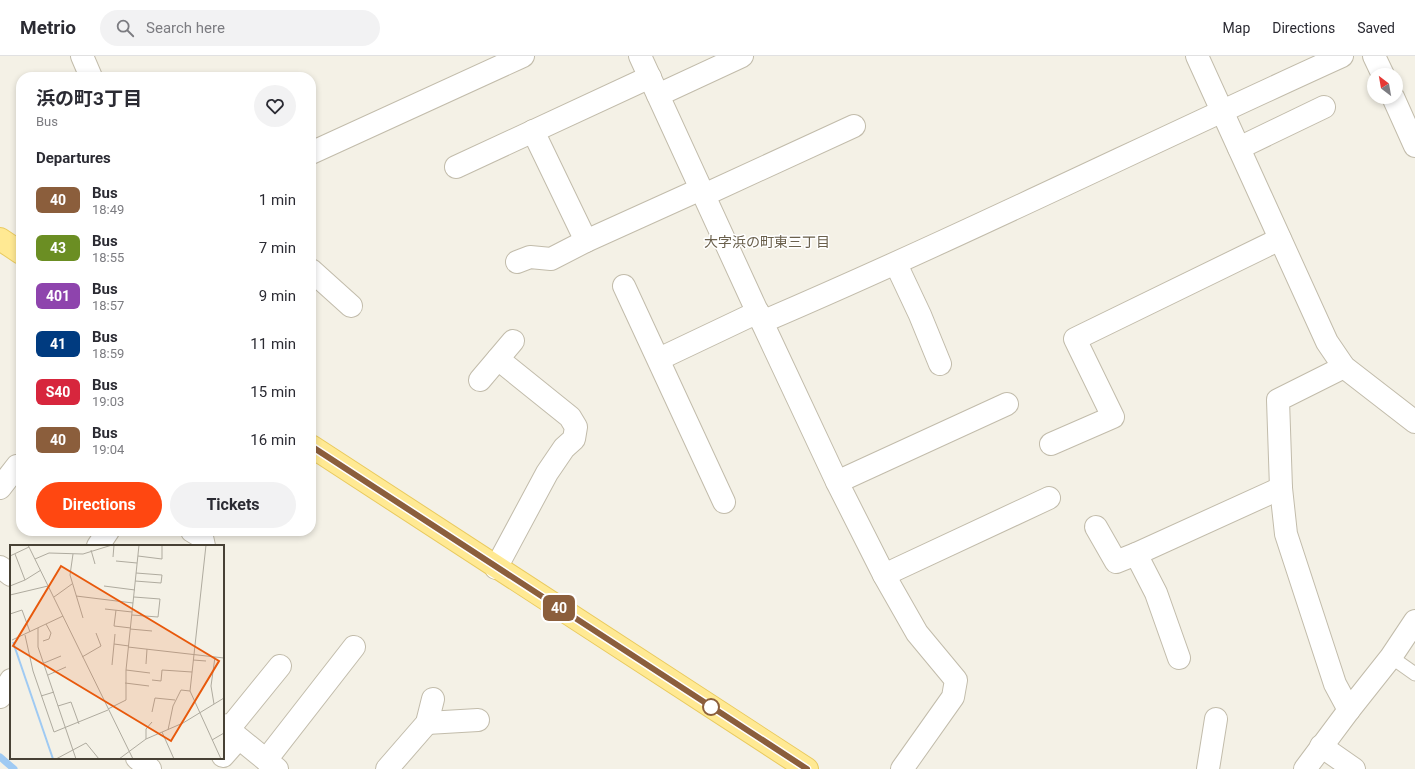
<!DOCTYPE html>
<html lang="en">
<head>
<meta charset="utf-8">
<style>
  :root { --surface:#fff; --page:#f2f2f3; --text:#2b2b33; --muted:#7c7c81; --line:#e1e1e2; --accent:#ff4711 }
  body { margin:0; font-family:Roboto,"Noto Sans JP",sans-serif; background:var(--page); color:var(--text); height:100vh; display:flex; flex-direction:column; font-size:15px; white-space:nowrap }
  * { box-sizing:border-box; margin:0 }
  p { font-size:13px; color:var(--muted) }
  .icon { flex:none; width:22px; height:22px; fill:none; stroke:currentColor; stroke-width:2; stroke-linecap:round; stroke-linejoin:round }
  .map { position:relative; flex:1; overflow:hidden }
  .sheet { position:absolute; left:16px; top:16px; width:300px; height:464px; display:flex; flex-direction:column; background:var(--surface); border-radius:16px; box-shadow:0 2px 6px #0003 }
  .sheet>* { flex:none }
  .badge { padding:0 8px; border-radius:6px; font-size:14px; line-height:26px }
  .needle { width:26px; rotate:329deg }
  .tools { position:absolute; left:1367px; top:12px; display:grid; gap:8px }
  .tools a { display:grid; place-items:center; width:36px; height:36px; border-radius:50%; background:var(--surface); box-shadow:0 2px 6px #0003; font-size:20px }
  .map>.badge { position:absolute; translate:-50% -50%; box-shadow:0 0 0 2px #fff }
  h2 { padding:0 20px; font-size:15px; line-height:36px }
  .round { display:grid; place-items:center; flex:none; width:42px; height:42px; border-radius:21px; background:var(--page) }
  .overview { display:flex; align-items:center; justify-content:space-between; height:68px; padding:0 20px }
  h1 { font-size:19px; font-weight:700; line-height:30px }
  .action { display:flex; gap:8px; margin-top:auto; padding:8px 20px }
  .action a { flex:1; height:46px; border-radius:24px; background:var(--accent); color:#fff; font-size:16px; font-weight:700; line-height:46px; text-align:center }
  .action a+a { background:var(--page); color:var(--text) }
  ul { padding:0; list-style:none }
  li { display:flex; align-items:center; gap:12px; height:48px; padding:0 20px }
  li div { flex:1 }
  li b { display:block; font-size:15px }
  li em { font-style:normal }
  li .badge { min-width:44px; font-weight:700; text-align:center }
  header { display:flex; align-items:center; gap:24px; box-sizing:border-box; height:56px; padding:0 20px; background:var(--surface); border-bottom:1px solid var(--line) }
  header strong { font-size:19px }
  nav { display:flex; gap:22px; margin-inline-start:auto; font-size:14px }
  .search { width:280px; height:36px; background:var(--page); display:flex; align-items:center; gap:10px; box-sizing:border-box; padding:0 14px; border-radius:22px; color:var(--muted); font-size:15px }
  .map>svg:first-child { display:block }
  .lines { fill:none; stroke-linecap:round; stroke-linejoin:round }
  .stream { stroke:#9fcaf3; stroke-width:7 }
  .service-casing { stroke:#c2bcab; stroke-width:15 }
  .minor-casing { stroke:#c2bcab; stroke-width:24 }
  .primary-casing { stroke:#e9ca5f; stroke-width:24 }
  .service { stroke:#fff; stroke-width:13 }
  .minor { stroke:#fff; stroke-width:22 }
  .primary { stroke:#ffe993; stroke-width:22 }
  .line-casing { stroke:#fff; stroke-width:9 }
  .line { stroke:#8b5e3c; stroke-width:6 }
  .stop-dot { fill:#fff; stroke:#8b5e3c; stroke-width:2 }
  .labels { text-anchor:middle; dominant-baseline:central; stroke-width:3; stroke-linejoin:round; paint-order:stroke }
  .neighbourhood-label { font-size:14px; fill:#6a604c; stroke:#fff }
  .inset-river { fill:none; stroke:#9fcaf3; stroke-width:2 }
  .inset-road { fill:none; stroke:#afab9f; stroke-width:1 }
  .view { fill:#e8590c; fill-opacity:0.15; stroke:#e8590c; stroke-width:2 }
  .inset-edge { fill:none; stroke:#474135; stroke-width:2 }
</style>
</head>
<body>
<header>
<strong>Metrio</strong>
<div class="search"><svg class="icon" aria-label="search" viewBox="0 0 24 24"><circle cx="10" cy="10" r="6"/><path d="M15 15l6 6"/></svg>Search here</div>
<nav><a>Map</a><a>Directions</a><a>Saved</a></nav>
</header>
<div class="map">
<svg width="1415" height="713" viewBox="0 0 1415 713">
  <rect width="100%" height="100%" fill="#f4f1e6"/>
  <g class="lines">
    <path class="stream" d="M0 701 14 713"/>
    <g class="service-casing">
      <path id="service" d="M1391 601 1415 618"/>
    </g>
    <g class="minor-casing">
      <g id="minor">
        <path d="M82 0 91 21"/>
        <path d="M640 0 762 266 837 426 884 519 917 577 956 624 953 641 902 713"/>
        <path d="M1197 0 1327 286 1344 311 1415 366"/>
        <path d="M1374 0 1383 19"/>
        <path d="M658 39 742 0"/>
        <path d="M1393 41 1415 90"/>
        <path d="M533 75 586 185 701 133"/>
        <path d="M1239 92 1324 51"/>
        <path d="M311 97 523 0"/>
        <path d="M456 111 650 21"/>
        <path d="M704 139 854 70"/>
        <path d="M517 206 530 201 551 203 586 185"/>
        <path d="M896 208 920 259 940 308"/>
        <path d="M311 214 351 250"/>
        <path d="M624 230 724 446"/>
        <path d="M762 266C958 182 1148 88 1342 0"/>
        <path d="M659 303 758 256"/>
        <path d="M1344 311 1278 344 1281 432 1286 478 1335 628 1349 654"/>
        <path d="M480 324 513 285"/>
        <path d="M1051 388 1113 361 1075 283 1280 183"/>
        <path d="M837 426 1007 348"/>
        <path d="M0 432 17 410"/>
        <path d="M1096 471 1116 506 1136 498"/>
        <path d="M192 475 202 481 204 490"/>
        <path d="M98 490 108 475"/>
        <path d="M0 511 11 519"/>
        <path d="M496 512 547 417 564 392 574 383 576 371 570 361 498 303"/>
        <path d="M884 519 1049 442"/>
        <path d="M1179 602 1156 537 1136 498 1281 432"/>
        <path d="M0 641 11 624"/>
        <path d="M427 667 478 664"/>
        <path d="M223 669 277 713"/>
        <path d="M228 674 280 610"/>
        <path d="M1321 690 1354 713"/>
        <path d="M223 700 238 683"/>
        <path d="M137 702 150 713"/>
        <path d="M266 704 354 591"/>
        <path d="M387 713 427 667 433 643"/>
        <path d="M1208 713 1216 663"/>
        <path d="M1305 713 1349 654 1391 601 1415 565"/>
      </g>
    </g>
    <g class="primary-casing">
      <g id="primary">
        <path d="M0 183 21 197"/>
        <path d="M311 390 807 713"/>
      </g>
    </g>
    <use href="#service" class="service"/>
    <use href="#minor" class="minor"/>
    <use href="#primary" class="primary"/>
  </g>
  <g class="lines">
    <g class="line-casing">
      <path id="line" d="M311 390 807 713"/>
    </g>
    <use href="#line" class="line"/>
  </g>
  <circle class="stop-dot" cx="711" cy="651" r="8"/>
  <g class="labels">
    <g class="neighbourhood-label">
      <text x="767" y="186">大字浜の町東三丁目</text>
    </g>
  </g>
  <g transform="translate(10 489)">
    <rect width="214" height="214" fill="#f4f1e6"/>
    <path class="inset-river" d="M3 97 43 214"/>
    <path class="inset-road" d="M18 0 123 214M196 0 180 146 211 214M81 5 85 19M63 9 60 30 73 73M0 11 19 2M128 11 152 14V0M103 12 104 0M25 14 39 8 73 9 102 0M106 16 127 18M15 35 31 25M125 36 151 38 152 30 126 28M0 41 15 35 5 9M94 41 125 45M0 50 38 41M66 51 123 58M44 52 62 39M95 64 122 67M106 65 104 81 121 83M0 69 12 65 20 87M122 70 148 72 150 54 124 52M28 83V102L66 214M120 84 142 86M15 90 23 126 44 187 98 165M2 95 53 71M33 96 39 94 41 88 36 79M104 99 119 101M118 102 214 113M72 112 91 101 86 88M183 115 196 116M34 118 51 111M136 119 137 104M102 120 105 89M116 125 140 128M38 130 56 122M142 135 151 136 152 125 182 127M115 138 139 141M31 151 44 147M204 159 201 141 205 112M48 161 61 157 69 179M98 164 116 155V125L129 0M142 167 145 153 165 155M158 185 163 161 171 145 180 146M152 187 164 214M136 194V184L142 177M202 195 214 188M46 214 76 198 89 214M109 214 136 194 173 178 214 153"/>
    <path class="view" d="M51 21 209 116 161 196 3 101Z"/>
    <rect width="214" height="214" class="inset-edge"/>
  </g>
</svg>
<div class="tools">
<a><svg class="needle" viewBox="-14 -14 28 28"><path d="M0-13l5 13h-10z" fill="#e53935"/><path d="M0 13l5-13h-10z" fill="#7c7c81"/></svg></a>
</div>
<b class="badge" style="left:559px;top:552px;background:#8b5e3c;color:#fff">40</b>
<section class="sheet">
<div class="overview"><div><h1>浜の町3丁目</h1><p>Bus</p></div><a class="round"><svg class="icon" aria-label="heart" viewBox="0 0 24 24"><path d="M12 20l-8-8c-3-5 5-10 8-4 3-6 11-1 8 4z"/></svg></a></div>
<h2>Departures</h2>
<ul>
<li><span class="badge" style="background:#8b5e3c;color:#fff">40</span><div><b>Bus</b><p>18:49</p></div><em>1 min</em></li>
<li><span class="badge" style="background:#6b8e23;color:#fff">43</span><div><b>Bus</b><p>18:55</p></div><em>7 min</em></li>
<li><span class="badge" style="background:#8e44ad;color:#fff">401</span><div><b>Bus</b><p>18:57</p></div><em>9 min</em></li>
<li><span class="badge" style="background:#003b80;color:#fff">41</span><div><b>Bus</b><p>18:59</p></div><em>11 min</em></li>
<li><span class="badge" style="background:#d7263d;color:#fff">S40</span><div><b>Bus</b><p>19:03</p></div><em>15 min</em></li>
<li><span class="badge" style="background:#8b5e3c;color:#fff">40</span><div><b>Bus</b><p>19:04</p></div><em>16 min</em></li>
</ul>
<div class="action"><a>Directions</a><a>Tickets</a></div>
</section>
</div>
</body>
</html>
